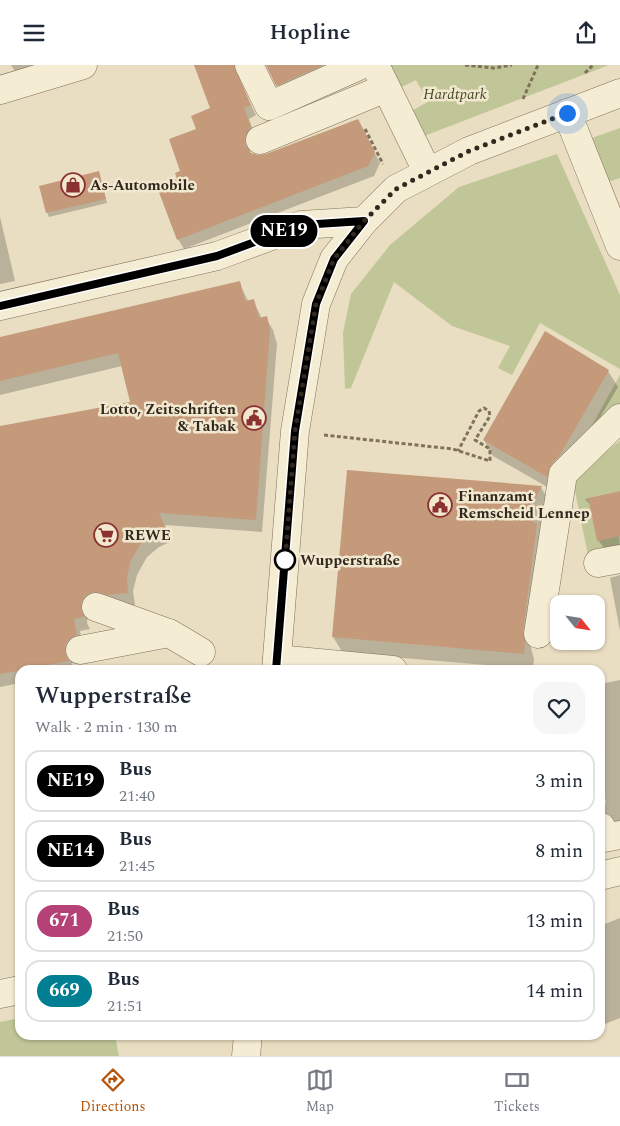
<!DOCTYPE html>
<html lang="en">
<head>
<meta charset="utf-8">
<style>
  :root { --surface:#fff; --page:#f6f6f7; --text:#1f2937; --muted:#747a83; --line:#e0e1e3; --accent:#b45309 }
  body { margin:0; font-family:Spectral,serif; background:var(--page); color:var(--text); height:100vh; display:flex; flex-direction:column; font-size:19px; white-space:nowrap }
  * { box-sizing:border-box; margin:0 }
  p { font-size:16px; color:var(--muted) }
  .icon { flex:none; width:28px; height:28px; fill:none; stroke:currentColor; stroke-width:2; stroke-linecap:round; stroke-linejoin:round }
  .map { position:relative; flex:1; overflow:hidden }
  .panel { position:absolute; left:15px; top:600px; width:590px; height:375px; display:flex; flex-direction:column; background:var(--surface); border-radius:15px; box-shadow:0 1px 4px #0004 }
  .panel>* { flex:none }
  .badge { padding:0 10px; border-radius:16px; font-size:18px; line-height:32px }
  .needle { width:32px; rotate:120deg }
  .fabs { position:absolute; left:550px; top:530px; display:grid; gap:10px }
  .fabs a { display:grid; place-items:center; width:55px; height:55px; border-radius:10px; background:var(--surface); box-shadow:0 1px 4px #0004; font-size:25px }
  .you { position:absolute; width:25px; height:25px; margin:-12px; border:4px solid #fff; border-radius:50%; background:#1a73e8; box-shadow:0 0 0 8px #1a73e833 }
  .map>.badge { position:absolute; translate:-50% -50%; box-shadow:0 0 0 2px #fff }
  .round { display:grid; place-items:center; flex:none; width:52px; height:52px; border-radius:15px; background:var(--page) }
  .headline { display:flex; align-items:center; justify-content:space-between; height:85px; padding:0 20px }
  h1 { font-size:24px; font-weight:600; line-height:38px }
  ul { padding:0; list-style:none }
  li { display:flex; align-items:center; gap:15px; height:62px; margin:0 10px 8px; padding:0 10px; border:2px solid var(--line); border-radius:15px }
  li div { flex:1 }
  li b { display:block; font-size:19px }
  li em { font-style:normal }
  li .badge { min-width:55px; font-weight:700; text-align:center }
  header { display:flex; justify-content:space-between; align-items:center; height:65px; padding:0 20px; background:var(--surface); font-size:22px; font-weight:600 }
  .tabs { display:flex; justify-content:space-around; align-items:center; height:70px; border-top:1px solid var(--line); background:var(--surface); font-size:14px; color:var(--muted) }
  .tabs a { display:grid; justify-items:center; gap:2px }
  .tabs .current { color:var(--accent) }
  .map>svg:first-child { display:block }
  .green { fill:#c0c697 }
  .shadow { fill:#0003 }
  .building { fill:#c49a7b }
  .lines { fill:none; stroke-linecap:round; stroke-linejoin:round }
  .minor-casing { stroke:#81705b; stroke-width:29 }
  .path { stroke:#81705b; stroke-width:3; stroke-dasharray:4 2.5; stroke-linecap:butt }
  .minor { stroke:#f5ecd4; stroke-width:28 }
  .line-casing { stroke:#fff; stroke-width:11 }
  .line { stroke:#000; stroke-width:8 }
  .walk { stroke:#32281e; stroke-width:5; stroke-dasharray:0 9 }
  .stop-dot { fill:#fff; stroke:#000; stroke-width:2.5 }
  .labels { text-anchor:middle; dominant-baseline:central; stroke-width:5; stroke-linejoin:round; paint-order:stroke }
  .park-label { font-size:15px; font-style:italic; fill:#434d26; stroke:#f2e8d0 }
  .poi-label { font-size:15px; font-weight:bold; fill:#32281e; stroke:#f2e8d0; text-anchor:start }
  .stop-label { font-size:15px; font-weight:bold; fill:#32281e; stroke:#f2e8d0; text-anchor:start }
</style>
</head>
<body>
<header><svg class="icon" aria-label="menu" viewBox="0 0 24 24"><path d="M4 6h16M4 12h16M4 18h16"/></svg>Hopline<svg class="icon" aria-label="share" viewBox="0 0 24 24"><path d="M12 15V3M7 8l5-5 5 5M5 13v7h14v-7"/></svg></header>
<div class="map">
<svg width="620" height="991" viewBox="0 0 620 991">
  <rect width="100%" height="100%" fill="#e9dec2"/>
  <g class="green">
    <path d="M388 0H609L424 71 411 46 428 37 416 15 400 23Z"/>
    <path d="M620 63V113L606 118 589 74Z"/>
    <path d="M557 89 620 230V304L540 258 512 310 498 303 510 281 452 261 394 217 351 323 345 324 343 268 351 229 390 180 459 122Z"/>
    <path d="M620 310V345L563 412Z"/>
    <path d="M620 376V426L588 433 597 475 619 471 620 489 589 495 572 411Z"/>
    <path d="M20 953V970H115L119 991H0V957Z"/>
  </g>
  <g class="shadow">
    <path d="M11 0H64L18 11Z"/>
    <path d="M195 0H243L239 9 240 18 256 50 249 54 256 73 250 83V89L262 92 363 66 380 98 374 111 184 184 178 174 179 115 198 64 212 43Z"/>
    <path d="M266 0H331L283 30Z"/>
    <path d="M99 108 107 138 49 152 47 147Z"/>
    <path d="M0 152 15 216 0 219Z"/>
    <path d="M239 217 248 236 253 235 262 254 266 253 273 265 277 279 262 467 165 460 172 476 159 482 147 492 137 510 133 526 135 540 116 542 88 549 87 558 90 564 80 566 83 582 72 593 73 605H20V618L0 622V362L131 338 122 301 0 330V274Z"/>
    <path d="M608 306 618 322 556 427 493 391 484 375Z"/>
    <path d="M348 406 541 422 550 438 541 454 545 460 546 476 531 583 534 594 533 604 343 588 333 572Z"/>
    <path d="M620 427V486L607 487 598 475 591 441 585 434Z"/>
    <path d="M620 510V566L610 513Z"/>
    <path d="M620 615V761L610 753 600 754V739L606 738 600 708V619Z"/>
    <path d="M620 853V953L600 961V861Z"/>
  </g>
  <g class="building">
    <path d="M194 0H234L251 40 244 43 251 62 245 72V80L251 88 258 90 266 89 358 54 375 87 368 101 177 175 157 122 177 114 175 108 180 106 169 74 196 64 191 51 210 43Z"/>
    <path d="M266 0H323L276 21Z"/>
    <path d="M99 106 106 134 46 148 39 121Z"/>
    <path d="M240 216 245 236 254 234 259 253 267 251 270 265 256 455 159 448 166 463 152 470 140 480 130 497 127 513 128 528 108 530 94 527 86 530 82 536 81 544 84 552 74 554 77 570 69 574 65 580V588L69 596 0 609V361L130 337 118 288 0 316V272Z"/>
    <path d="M545 266 609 305 560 390 552 398 547 412 483 375Z"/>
    <path d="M347 405 542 421 529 445 536 443 534 458 537 459 523 567 525 577 524 589 332 572Z"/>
    <path d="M620 426V471L597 476 588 433Z"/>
  </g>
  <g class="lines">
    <g class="minor-casing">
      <g id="minor">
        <path d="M249 0 269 41 361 0"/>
        <path d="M379 8 427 106"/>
        <path d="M0 25 83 0"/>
        <path d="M567 48 620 181"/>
        <path d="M260 75 386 23"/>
        <path d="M0 241 217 191 301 160 364 156"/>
        <path d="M598 498 620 494"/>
        <path d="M96 542 168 568"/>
        <path d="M538 569 563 409 620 353"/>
        <path d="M80 585 169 568 201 587"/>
        <path d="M277 594 393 605"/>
        <path d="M276 605 295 366 316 239 334 194 364 156 396 124 469 86 620 28"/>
        <path d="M601 762 604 773 620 770"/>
        <path d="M600 811 620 806"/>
        <path d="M0 929 20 925"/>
        <path d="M246 991 248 970"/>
      </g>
    </g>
    <g class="path">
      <path d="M465 0 494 3 512 0"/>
      <path d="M585 8 593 0"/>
      <path d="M523 34 538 0"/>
      <path d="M365 64 383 99"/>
      <path d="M324 370 453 384 490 396V384L475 375 490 351 489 346 484 343 479 346 458 386"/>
    </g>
    <use href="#minor" class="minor"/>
  </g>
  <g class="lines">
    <g class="line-casing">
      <path id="line" d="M0 241 217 191 301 160 364 156 334 194 316 239 295 366 276 605"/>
    </g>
    <use href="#line" class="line"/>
    <path class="walk" d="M285 495V497L295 366 302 324 316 239 334 194 364 156 396 124 469 86 567 48"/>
  </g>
  <defs>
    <g id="shop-ring" transform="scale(1.25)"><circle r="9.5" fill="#f2e8d0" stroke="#8b3130" stroke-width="1.5"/><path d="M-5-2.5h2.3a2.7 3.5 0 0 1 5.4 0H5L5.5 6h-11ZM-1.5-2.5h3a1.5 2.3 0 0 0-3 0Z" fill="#8b3130"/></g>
    <g id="civic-ring" transform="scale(1.25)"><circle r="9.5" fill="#f2e8d0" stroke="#8b3130" stroke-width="1.5"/><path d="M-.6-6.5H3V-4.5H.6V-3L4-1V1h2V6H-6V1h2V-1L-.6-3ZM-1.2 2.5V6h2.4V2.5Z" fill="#8b3130"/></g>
    <g id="supermarket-ring" transform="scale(1.25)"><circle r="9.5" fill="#f2e8d0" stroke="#8b3130" stroke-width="1.5"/><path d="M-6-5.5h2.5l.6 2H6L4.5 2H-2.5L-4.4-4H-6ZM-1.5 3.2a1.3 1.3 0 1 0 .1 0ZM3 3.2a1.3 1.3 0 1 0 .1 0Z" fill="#8b3130"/></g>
  </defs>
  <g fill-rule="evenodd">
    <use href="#shop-ring" x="73" y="120"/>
    <use href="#civic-ring" x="254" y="353"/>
    <use href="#civic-ring" x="440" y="440"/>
    <use href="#supermarket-ring" x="106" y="470"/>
  </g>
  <circle class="stop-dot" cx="285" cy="495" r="10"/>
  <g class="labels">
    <g class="park-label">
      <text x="455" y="29">Hardtpark</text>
    </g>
    <g class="poi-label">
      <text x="90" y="120">As-Automobile</text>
      <text x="236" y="344" text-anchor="end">Lotto, Zeitschriften<tspan x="236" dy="17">&amp; Tabak</tspan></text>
      <text x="458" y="431">Finanzamt<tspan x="458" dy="17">Remscheid Lennep</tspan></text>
      <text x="124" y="470">REWE</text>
    </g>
    <g class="stop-label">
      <text x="300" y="495">Wupperstraße</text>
    </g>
  </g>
</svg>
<div class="fabs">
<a><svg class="needle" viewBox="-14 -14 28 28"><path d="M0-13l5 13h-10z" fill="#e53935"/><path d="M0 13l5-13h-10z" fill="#747a83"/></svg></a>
</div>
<div class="you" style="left:567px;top:48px"></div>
<b class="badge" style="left:284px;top:166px;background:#000;color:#fff">NE19</b>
<section class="panel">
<div class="headline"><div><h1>Wupperstraße</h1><p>Walk · 2 min · 130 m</p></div><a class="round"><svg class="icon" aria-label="heart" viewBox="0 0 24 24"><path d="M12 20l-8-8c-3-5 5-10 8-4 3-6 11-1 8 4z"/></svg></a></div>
<ul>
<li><span class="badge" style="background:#000;color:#fff">NE19</span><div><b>Bus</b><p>21:40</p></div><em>3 min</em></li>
<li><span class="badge" style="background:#000;color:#fff">NE14</span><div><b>Bus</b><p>21:45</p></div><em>8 min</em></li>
<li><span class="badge" style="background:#b54176;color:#fff">671</span><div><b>Bus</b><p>21:50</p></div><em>13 min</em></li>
<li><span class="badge" style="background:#007e92;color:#fff">669</span><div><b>Bus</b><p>21:51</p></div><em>14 min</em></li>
</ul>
</section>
</div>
<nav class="tabs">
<a class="current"><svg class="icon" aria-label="directions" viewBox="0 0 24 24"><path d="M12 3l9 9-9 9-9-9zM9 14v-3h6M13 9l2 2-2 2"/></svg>Directions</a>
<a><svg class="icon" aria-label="map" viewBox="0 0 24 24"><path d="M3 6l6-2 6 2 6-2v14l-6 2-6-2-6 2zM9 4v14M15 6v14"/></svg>Map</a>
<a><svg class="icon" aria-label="tickets" viewBox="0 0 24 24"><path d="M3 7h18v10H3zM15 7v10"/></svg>Tickets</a>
</nav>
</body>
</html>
